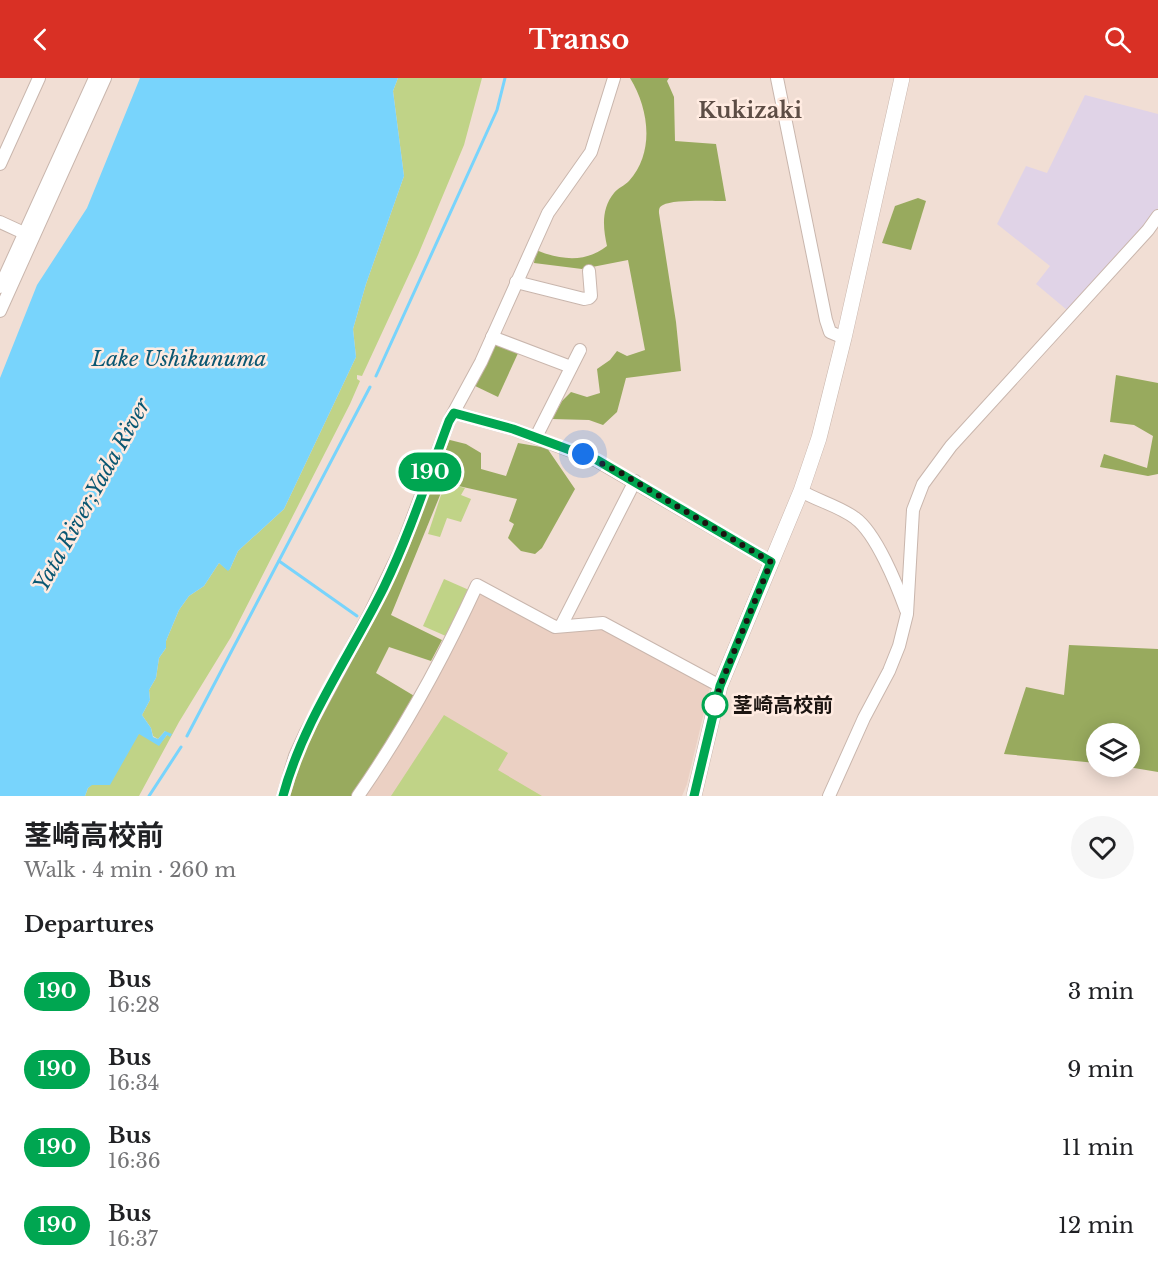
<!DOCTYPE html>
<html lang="en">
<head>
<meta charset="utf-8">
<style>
  :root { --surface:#fff; --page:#f6f6f6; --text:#202124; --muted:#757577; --accent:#d93025 }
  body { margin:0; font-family:"Libre Baskerville","Noto Sans JP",serif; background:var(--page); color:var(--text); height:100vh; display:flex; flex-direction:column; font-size:22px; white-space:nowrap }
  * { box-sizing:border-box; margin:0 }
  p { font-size:20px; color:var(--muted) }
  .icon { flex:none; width:33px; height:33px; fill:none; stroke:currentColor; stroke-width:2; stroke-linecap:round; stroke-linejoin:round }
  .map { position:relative; height:718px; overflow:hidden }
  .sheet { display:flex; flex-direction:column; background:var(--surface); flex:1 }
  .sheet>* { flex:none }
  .badge { padding:0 12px; border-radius:20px; font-size:21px; line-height:39px }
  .fabs { position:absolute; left:1086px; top:645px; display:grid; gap:12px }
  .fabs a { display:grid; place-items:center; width:54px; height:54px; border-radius:50%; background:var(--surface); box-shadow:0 3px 15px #0003; font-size:30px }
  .you { position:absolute; width:30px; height:30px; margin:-15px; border:4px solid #fff; border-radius:50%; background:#1a73e8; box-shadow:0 0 0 9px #1a73e833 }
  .map>.badge { position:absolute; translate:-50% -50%; box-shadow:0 0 0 3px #fff }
  h2 { padding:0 24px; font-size:22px; line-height:54px }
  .round { display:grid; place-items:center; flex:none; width:63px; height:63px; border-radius:32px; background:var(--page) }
  .overview { display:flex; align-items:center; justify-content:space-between; height:102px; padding:0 24px }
  h1 { font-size:28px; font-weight:700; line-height:45px }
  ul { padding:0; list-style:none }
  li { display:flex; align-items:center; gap:18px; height:78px; padding:0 24px }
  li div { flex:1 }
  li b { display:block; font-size:22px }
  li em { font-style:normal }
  li .badge { min-width:66px; font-weight:700; text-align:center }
  header { display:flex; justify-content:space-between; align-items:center; height:78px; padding:0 24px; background:var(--accent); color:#fff; font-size:27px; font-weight:700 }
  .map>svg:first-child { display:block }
  .built { fill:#ebd0c3 }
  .industrial { fill:#e0d3e7 }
  .green { fill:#c0d387 }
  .forest { fill:#98aa5e }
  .water { fill:#78d4fc }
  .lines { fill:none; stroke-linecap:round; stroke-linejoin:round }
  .stream { stroke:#78d4fc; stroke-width:3 }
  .minor-casing { stroke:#c9b6ad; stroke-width:14 }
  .tertiary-casing { stroke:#c9b6ad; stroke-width:16 }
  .minor { stroke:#fff; stroke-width:12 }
  .tertiary { stroke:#fff; stroke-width:15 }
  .line-casing { stroke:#fff; stroke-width:14 }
  .line { stroke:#00a651; stroke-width:9 }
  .walk { stroke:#1b1411; stroke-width:6; stroke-dasharray:0 10.8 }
  .stop-dot { fill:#fff; stroke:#00a651; stroke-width:3 }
  .labels { text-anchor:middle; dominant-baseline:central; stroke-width:5; stroke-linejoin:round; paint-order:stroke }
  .stop-label { font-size:20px; font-weight:bold; fill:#1b1411; stroke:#ffebe1; text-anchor:start }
  .water-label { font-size:21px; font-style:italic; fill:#0a5772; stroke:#ffebe1 }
  .quarter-label { font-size:22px; font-weight:bold; fill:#5d4d45; stroke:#ffebe1 }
</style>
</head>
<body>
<header><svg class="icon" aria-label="back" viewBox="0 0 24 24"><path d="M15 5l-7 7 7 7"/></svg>Transo<svg class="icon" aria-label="search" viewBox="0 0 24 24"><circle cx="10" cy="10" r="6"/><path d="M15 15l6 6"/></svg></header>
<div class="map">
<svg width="1158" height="718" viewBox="0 0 1158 718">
  <rect width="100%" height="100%" fill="#f1ded4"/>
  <path class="built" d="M481 516 558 555 602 548 710 609 687 706 682 718H364L477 517Z"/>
  <path class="industrial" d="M1085 17 1158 36V130L1144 151 1067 232 1036 206 1050 188 997 146 1026 88 1047 95Z"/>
  <g class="green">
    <path d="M398 0H482L464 67 418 177 362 298 357 297V301L360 303 350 326 231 559 179 644 139 718H85L88 710 133 665 139 655 159 667 167 657 165 653 158 661 153 658 151 650 142 637 150 622 149 612 156 600 159 580 166 570V563L179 532 189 518 204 508 219 485 228 492 230 491 238 473 284 431 356 279 353 251 366 206 404 98 393 13Z"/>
    <path d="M445 405 465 410 461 417 471 421 461 444 447 440 440 459 428 456Z"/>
    <path d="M444 501 469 512 448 559 423 548Z"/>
    <path d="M444 637 508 675 498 692 542 718H391Z"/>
  </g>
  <g class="forest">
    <path d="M630 0H669L667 3 674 19 675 63 716 66 726 123C713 123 673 121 663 127 659 129 659 131 659 135L676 244 681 293 626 300 617 334 603 347 589 342 552 341 562 323 571 314 587 319 600 315 597 291 610 282 617 273 627 278 645 272 628 182 582 191 534 185 536 172C560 182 586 185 607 168 603 150 601 131 614 115 618 110 624 108 629 103 655 74 649 31 630 0Z"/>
    <path d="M918 120 926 123 911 172 882 165 895 128Z"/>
    <path d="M494 262 519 273 498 319 473 307Z"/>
    <path d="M1116 297 1158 305V396L1148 398 1100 389 1104 376 1147 390 1153 358 1134 347 1110 344Z"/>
    <path d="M446 361 466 366 481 375V391L506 398 518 365 547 370 575 411 542 470 535 476 521 473 508 460 514 446 509 443 517 421 445 405 391 537 442 562 431 583 389 569 376 595 416 619 351 718H286L298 679Z"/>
    <path d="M1069 567 1158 571V694L1128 689 1130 688V656H1096V685L1004 676 1026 609 1064 617Z"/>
  </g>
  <path class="water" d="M140 0H398L393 13 404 98 366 206 353 251 356 279 284 431 238 473 230 491 228 493 219 485 204 508 189 518 179 532 166 563V570L159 580 156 600 149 612 150 622 142 637 151 650 153 659 158 661 165 653 172 656 170 659 167 657 159 668 139 656 110 707H92L88 710 85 718H0V300L37 207 87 130Z"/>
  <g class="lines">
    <g class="stream">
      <path d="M376 298 497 32 505 0"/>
      <path d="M279 483 357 538"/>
      <path d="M187 658 370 309"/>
      <path d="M149 718 181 669"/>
    </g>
    <g class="minor-casing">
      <g id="minor">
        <path d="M777 0 826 242 830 254 844 260"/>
        <path d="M0 86 39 0"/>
        <path d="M0 144 24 155"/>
        <path d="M516 204 584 221 589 220 591 218 589 193"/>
        <path d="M0 209 95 0"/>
        <path d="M0 233 105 0"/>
        <path d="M492 259 571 289"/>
        <path d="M454 335 513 351 597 383 771 484"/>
        <path d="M536 359 580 272"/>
        <path d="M801 413C818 423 839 428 855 440 876 455 897 507 906 532"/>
        <path d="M561 548 635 403"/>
        <path d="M283 718 295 678 306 654 370 535 401 471 449 343 481 284 548 135 591 74 614 0"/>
        <path d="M358 718C404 652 443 581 477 507L555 549 603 545 720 608"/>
        <path d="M829 718 864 640 889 593 899 568 907 536 913 432 923 406 951 368 1148 152 1158 138"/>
      </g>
    </g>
    <g class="tertiary-casing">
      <path id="tertiary" d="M694 718 720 608 801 413 819 360 844 260 902 0"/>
    </g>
    <use href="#minor" class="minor"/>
    <use href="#tertiary" class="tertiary"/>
  </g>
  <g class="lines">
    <g class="line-casing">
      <path id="line" d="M283 718C303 643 350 578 384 509 410 455 428 399 449 343L454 335 513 351 597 382 771 484 720 608 694 718"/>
    </g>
    <use href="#line" class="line"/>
    <path class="walk" d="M583 376 621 395 771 484 720 608 715 627"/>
  </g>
  <circle class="stop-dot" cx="715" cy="627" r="12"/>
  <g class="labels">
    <g class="stop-label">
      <text x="733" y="627">茎崎高校前</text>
    </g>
    <g class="water-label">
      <text x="179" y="281">Lake Ushikunuma</text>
      <text transform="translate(92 417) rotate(-61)">Yata River;Yada River</text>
    </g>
    <g class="quarter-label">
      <text x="750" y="32">Kukizaki</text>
    </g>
  </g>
</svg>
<div class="fabs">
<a><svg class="icon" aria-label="layers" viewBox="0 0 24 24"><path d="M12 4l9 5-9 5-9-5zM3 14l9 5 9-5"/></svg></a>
</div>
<div class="you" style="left:583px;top:376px"></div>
<b class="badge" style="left:430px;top:394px;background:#00a651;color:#fff">190</b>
</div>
<section class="sheet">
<div class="overview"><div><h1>茎崎高校前</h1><p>Walk · 4 min · 260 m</p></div><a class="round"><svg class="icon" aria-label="heart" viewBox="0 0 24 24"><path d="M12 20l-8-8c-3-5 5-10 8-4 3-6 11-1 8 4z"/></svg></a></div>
<h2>Departures</h2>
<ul>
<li><span class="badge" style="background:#00a651;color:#fff">190</span><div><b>Bus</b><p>16:28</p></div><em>3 min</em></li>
<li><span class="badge" style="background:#00a651;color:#fff">190</span><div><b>Bus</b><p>16:34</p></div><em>9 min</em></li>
<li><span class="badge" style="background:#00a651;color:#fff">190</span><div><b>Bus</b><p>16:36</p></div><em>11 min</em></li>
<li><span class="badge" style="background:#00a651;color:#fff">190</span><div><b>Bus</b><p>16:37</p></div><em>12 min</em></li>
</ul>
</section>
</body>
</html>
